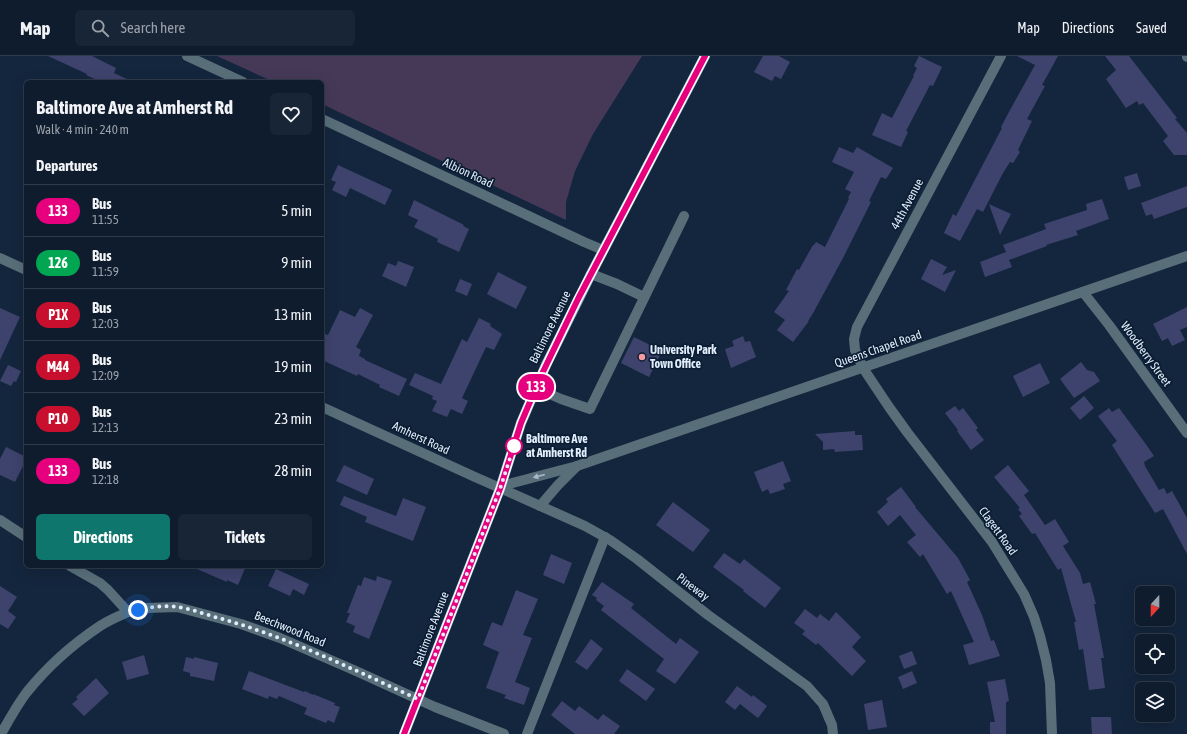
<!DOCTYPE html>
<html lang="en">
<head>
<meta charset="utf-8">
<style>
  :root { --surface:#0f1c2e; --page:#182536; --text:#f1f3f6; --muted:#9ba1aa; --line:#2f3a4a; --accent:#0f766e }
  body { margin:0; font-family:"Asap Condensed",sans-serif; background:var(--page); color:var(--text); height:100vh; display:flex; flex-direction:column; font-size:15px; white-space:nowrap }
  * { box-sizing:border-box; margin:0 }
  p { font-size:13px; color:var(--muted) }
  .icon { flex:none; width:22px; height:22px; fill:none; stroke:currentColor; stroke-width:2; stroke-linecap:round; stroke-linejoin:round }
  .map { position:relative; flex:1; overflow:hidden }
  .details { position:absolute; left:24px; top:24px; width:300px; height:488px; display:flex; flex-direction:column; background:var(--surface); border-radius:6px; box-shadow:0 4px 16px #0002,0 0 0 1px var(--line) }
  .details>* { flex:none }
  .badge { padding:0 8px; border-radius:13px; font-size:14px; line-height:26px }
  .needle { width:26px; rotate:201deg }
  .fabs { position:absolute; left:1135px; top:530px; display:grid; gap:8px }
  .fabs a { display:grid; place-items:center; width:40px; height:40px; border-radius:6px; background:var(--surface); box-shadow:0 4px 16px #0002,0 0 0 1px var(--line); font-size:20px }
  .you { position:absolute; width:20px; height:20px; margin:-10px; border:3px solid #fff; border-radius:50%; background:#1a73e8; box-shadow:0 0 0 6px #1a73e833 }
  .map>.badge { position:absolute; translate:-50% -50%; box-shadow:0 0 0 2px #fff }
  h2 { padding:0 12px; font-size:15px; line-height:36px }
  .round { display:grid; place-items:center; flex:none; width:42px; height:42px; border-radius:6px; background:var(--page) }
  .headline { display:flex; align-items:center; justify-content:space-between; height:68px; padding:0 12px }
  h1 { font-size:19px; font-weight:700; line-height:30px }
  .primary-button { display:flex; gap:8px; margin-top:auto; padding:8px 12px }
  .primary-button a { flex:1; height:46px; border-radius:6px; background:var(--accent); color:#fff; font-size:16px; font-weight:700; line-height:46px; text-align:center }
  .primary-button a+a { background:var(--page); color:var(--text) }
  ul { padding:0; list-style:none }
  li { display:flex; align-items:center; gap:12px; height:52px; padding:0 12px; border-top:1px solid var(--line) }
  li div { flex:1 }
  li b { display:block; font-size:15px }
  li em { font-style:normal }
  li .badge { min-width:44px; font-weight:700; text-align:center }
  header { display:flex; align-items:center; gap:24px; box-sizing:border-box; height:56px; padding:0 20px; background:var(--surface); border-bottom:1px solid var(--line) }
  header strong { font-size:19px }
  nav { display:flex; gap:22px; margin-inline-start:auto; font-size:14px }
  .search { width:280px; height:36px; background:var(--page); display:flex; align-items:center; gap:10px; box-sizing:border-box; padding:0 14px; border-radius:6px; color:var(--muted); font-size:15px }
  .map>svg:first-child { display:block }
  .green { fill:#463958 }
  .building { fill:#3e436d }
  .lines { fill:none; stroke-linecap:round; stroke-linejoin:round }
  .minor { stroke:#586f7a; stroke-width:10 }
  .major { stroke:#88b8d0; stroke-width:10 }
  .oneway { fill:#aabbc8 }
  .line-casing { stroke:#fff; stroke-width:9 }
  .line { stroke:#e6007e; stroke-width:6 }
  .walk { stroke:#e1edfc; stroke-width:4; stroke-dasharray:0 7.2 }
  .poi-dot { fill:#f49aa0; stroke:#0a1d32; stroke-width:1.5 }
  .stop-dot { fill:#fff; stroke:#e6007e; stroke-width:2 }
  .labels { text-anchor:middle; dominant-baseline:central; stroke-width:3.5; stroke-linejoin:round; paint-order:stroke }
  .street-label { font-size:12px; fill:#e1edfc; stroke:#0a1d32 }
  .poi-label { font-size:12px; font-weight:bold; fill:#e1edfc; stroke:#0a1d32; text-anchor:start }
  .stop-label { font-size:12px; font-weight:bold; fill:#e1edfc; stroke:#0a1d32; text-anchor:start }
</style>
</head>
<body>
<header>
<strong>Map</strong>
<div class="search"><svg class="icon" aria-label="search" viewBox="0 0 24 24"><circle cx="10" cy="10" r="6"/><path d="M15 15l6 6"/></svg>Search here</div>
<nav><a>Map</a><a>Directions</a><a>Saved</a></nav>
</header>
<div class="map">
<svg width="1187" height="678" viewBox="0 0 1187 678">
  <rect width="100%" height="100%" fill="#14263d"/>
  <path class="green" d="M217 0H642L593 78 575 115 566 146V164L322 48V26H274Z"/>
  <g class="building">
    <path d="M48 0H92L116 12 114 17 133 26H101L86 19 87 18Z"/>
    <path d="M763 0H779L790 6 781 23 775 20 772 25 754 16Z"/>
    <path d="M919 0 942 11 933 30 930 29 906 75 908 76 901 91 872 79 882 57 892 62 914 20H913L917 12 914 10Z"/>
    <path d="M1017 0H1058L1042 29 1045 30 1027 63 1032 65 1018 94 1020 96 1013 107 1010 106 1003 117 983 156 977 153 960 185 944 177 953 158 956 160 1002 72 1001 71 1010 54 1035 9Z"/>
    <path d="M1105 0H1129L1177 62 1175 63 1187 77V99H1174L1163 85 1168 80 1143 47 1139 49 1137 45 1126 52 1106 23 1116 14Z"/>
    <path d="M839 91 853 97 857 91 893 112 886 123 881 121 869 145 871 146 843 202 812 259 808 265H809L793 286 777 274 785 264 774 256 789 235 786 234 797 213 799 214 813 189H814L816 186 825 191 849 143 848 142 851 136 845 133 854 116 832 106Z"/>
    <path d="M338 109 392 134 385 149 350 132 346 141 332 134 336 126 331 124Z"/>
    <path d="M1137 117 1141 130 1128 134 1124 121Z"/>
    <path d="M1187 130V151L1154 163 1152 158 1146 160 1141 147Z"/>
    <path d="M1102 143 1109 163 1076 175 1078 179 1046 189 1047 190 1009 204 1012 211 985 221 980 206 1006 196 1003 189 1046 173 1044 168 1087 154 1086 148Z"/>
    <path d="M414 144 464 169 463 170 469 173 459 196 437 186 438 183 414 171 418 164 408 159Z"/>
    <path d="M989 148 1011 158 1000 179Z"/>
    <path d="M931 203 947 211 942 219 956 214 945 236 921 223Z"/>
    <path d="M398 205 414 211 406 231 382 220 388 207 396 210Z"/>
    <path d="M498 216 527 231 516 253 487 238Z"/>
    <path d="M460 223 472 228 467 240 455 235Z"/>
    <path d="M1187 251V271L1180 274 1185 284 1172 290 1168 282 1162 285 1153 268Z"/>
    <path d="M0 252 20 261 0 304Z"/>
    <path d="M360 252 373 259 356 291 361 294 359 300 365 303V304L407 323 399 340 379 331 380 329 358 318 357 320 322 304V277L328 279 340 254 355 261Z"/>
    <path d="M479 262 491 268 490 270 502 278 494 294 486 291 462 342 468 345 462 358 451 353 447 361 432 355 437 345 432 343 433 340 409 329 415 317 441 328 462 283 467 286Z"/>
    <path d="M743 280 745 286 750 285 756 301 731 312 725 293 734 290 732 285Z"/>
    <path d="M634 281 662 295 649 321 621 307Z"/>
    <path d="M1081 306 1087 314 1094 316 1100 325 1074 342 1060 323Z"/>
    <path d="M1040 307 1050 327 1023 341 1013 320Z"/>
    <path d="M8 309 21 315 16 326 14 325 11 330 0 325Z"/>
    <path d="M1084 340 1094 352 1080 364 1070 352Z"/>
    <path d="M955 350 959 355 963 352 978 372 976 374 984 384 971 394 957 375 958 374 945 357Z"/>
    <path d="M1109 352 1112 356 1119 352 1145 387 1154 400 1144 406 1145 410 1159 434 1164 432 1167 438 1172 435 1187 462V498L1163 453 1155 457 1112 389 1117 385 1098 360Z"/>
    <path d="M855 375V379H862L863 394 835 396 834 393 823 394V386L815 378Z"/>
    <path d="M6 391 26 401V404L15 426 0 419V403Z"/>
    <path d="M783 405 791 425 783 428 785 433 770 438 768 433 762 436 754 416Z"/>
    <path d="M344 409 374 423 367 439 336 425Z"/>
    <path d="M1008 409 1029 435 1024 439 1045 469 1055 463 1069 486 1063 490 1080 517 1083 528 1090 526 1096 548H1094L1104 602H1101L1105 632 1089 634 1083 593 1079 594 1074 566H1076L1061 512 1058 514 1035 477 1032 478 1019 460 1022 458 1018 453 1020 452 994 421Z"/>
    <path d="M901 431 916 451H915L958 502 970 524 967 526 982 559 991 585 994 584 1000 600 969 609 963 589 974 586 951 535 947 538 923 498 920 501 907 486 916 479 900 459 888 470 877 456 888 446 886 443Z"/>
    <path d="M344 440 396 460 403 442 426 451 413 485 365 466 367 461 340 449Z"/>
    <path d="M673 446 710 474 693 496 656 469Z"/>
    <path d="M724 497 740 508 744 503 781 532 765 552 743 535 744 534 713 511Z"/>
    <path d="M551 498 572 507 564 528 543 519Z"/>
    <path d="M190 510H246L238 529 227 524V526Z"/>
    <path d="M276 513 309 528 304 539 293 533 290 540 268 530Z"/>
    <path d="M377 520 392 525 369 583 353 576 355 570 346 566 350 557H347L358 529 361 530 364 521 376 525Z"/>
    <path d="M602 526 634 548 631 552 676 588 680 582 699 596 675 628 656 615 664 603 601 554 604 550 596 544 597 542 592 539Z"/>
    <path d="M0 530 17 541 8 555 16 561 8 573 0 568Z"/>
    <path d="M516 534 538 543 523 579 532 582 515 626 530 632 524 649 504 642 506 639 486 632 499 596 483 589 492 566 502 570Z"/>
    <path d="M805 553 817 562 820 558 829 565 836 556 861 581 852 591 866 605 852 620 818 587 816 589 802 578 805 575 794 567Z"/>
    <path d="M591 583 603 593 587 614 575 606Z"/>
    <path d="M912 595 917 608 904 613 899 600Z"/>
    <path d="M144 599 149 618 127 624 122 606Z"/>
    <path d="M186 601 194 603V601L218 607 214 625 190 620V617L183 615Z"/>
    <path d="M627 613 655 633 646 645 619 625Z"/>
    <path d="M249 615 304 636 305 635 313 639V638L335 647 334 649 340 651 334 667 328 664 326 667 304 658 307 652 279 640 277 643 269 640 268 643 242 633Z"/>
    <path d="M912 615 917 627 903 633 898 621Z"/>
    <path d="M96 622 109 637 84 660 72 648 78 643 76 641Z"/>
    <path d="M1005 623 1009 645 1006 646V678H990V666H995L987 626Z"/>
    <path d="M737 630 752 641 753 639 767 650 758 662 740 648 735 654 725 646Z"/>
    <path d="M882 644 887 671 868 674 864 648Z"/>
    <path d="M562 645 575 655 579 650 598 664 603 658 620 670 614 678H575L551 659Z"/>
    <path d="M1091 661H1111L1112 678H1092Z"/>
  </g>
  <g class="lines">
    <g class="minor">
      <path d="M187 0 243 26"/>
      <path d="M1001 0 857 271 854 283 855 294 863 312 889 351 907 376 992 486 1024 538 1034 561 1040 580 1046 604 1050 627 1052 678"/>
      <path d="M1187 0V1"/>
      <path d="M322 63 584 186 603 194"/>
      <path d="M0 202 26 214"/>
      <path d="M591 218 617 228 644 241"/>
      <path d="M1083 236 1109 269 1187 377"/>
      <path d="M536 332 561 343 590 353 684 160"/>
      <path d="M322 351 475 421 509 436 585 470 610 484 637 503 708 559 807 630 823 648 832 669 833 678"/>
      <path d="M500 433 509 428 577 410 1187 200"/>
      <path d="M540 450 558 429 577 410"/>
      <path d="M0 464 26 481"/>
      <path d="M70 510 100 527 108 534 128 556 147 552 177 551 241 568 280 582 356 615 435 651 504 678"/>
      <path d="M1 678C9 664 17 649 27 636 48 610 73 588 100 570 109 564 119 560 128 556"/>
      <path d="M527 678 605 481"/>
    </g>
    <path class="major" d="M404 678 500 433 521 367 546 309 591 218 705 0"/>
  </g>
  <defs><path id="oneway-solid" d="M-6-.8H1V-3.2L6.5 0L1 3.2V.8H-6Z"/></defs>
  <use class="oneway" href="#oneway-solid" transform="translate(539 420) rotate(165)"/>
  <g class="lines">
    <g class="line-casing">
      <path id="line" d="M404 678 500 433 521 367 541 320 578 243 705 0"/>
    </g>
    <use href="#line" class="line"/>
    <path class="walk" d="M138 554C151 551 165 549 178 551 192 553 207 559 222 563 290 582 354 614 418 643L500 433 514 390"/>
  </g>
  <circle class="poi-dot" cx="642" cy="301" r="4"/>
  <circle class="stop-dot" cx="514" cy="390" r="8"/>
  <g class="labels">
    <g class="street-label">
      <text transform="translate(468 117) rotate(25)">Albion Road</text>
      <text transform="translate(907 148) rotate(-62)">44th Avenue</text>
      <text transform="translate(550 271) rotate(-64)">Baltimore Avenue</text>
      <text transform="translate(878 293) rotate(-19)">Queens Chapel Road</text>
      <text transform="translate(1146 298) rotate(54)">Woodberry Street</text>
      <text transform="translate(421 382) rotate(25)">Amherst Road</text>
      <text transform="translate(998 475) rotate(54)">Clagett Road</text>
      <text transform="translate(693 531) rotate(37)">Pineway</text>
      <text transform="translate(290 573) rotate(22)">Beechwood Road</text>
      <text transform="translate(431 573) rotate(-69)">Baltimore Avenue</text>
    </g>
    <g class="poi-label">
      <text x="650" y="294">University Park<tspan x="650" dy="14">Town Office</tspan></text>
    </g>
    <g class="stop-label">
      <text x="526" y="383">Baltimore Ave<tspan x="526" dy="14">at Amherst Rd</tspan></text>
    </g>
  </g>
</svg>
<div class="fabs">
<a><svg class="needle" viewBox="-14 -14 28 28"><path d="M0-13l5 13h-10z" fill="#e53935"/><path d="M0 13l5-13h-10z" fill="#9ba1aa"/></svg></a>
<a><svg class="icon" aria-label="locate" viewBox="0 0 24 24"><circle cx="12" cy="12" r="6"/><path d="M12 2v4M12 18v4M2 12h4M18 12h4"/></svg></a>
<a><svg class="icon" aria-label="layers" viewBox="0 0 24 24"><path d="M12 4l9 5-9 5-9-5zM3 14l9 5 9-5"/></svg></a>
</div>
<div class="you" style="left:138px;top:554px"></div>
<b class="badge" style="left:536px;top:331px;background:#e6007e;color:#fff">133</b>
<section class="details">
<div class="headline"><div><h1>Baltimore Ave at Amherst Rd</h1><p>Walk · 4 min · 240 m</p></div><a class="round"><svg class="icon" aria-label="heart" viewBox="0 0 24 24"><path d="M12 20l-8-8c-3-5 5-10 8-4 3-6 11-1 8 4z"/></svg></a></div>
<h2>Departures</h2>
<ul>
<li><span class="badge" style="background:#e6007e;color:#fff">133</span><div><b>Bus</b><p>11:55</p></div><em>5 min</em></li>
<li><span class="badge" style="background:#00a651;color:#fff">126</span><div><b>Bus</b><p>11:59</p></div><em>9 min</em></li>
<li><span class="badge" style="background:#c8102e;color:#fff">P1X</span><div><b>Bus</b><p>12:03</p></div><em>13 min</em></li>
<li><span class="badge" style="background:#c8102e;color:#fff">M44</span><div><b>Bus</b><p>12:09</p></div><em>19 min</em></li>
<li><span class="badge" style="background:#c8102e;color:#fff">P10</span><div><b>Bus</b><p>12:13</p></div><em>23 min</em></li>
<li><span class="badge" style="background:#e6007e;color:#fff">133</span><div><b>Bus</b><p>12:18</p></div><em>28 min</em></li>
</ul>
<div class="primary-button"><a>Directions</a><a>Tickets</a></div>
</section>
</div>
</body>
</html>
